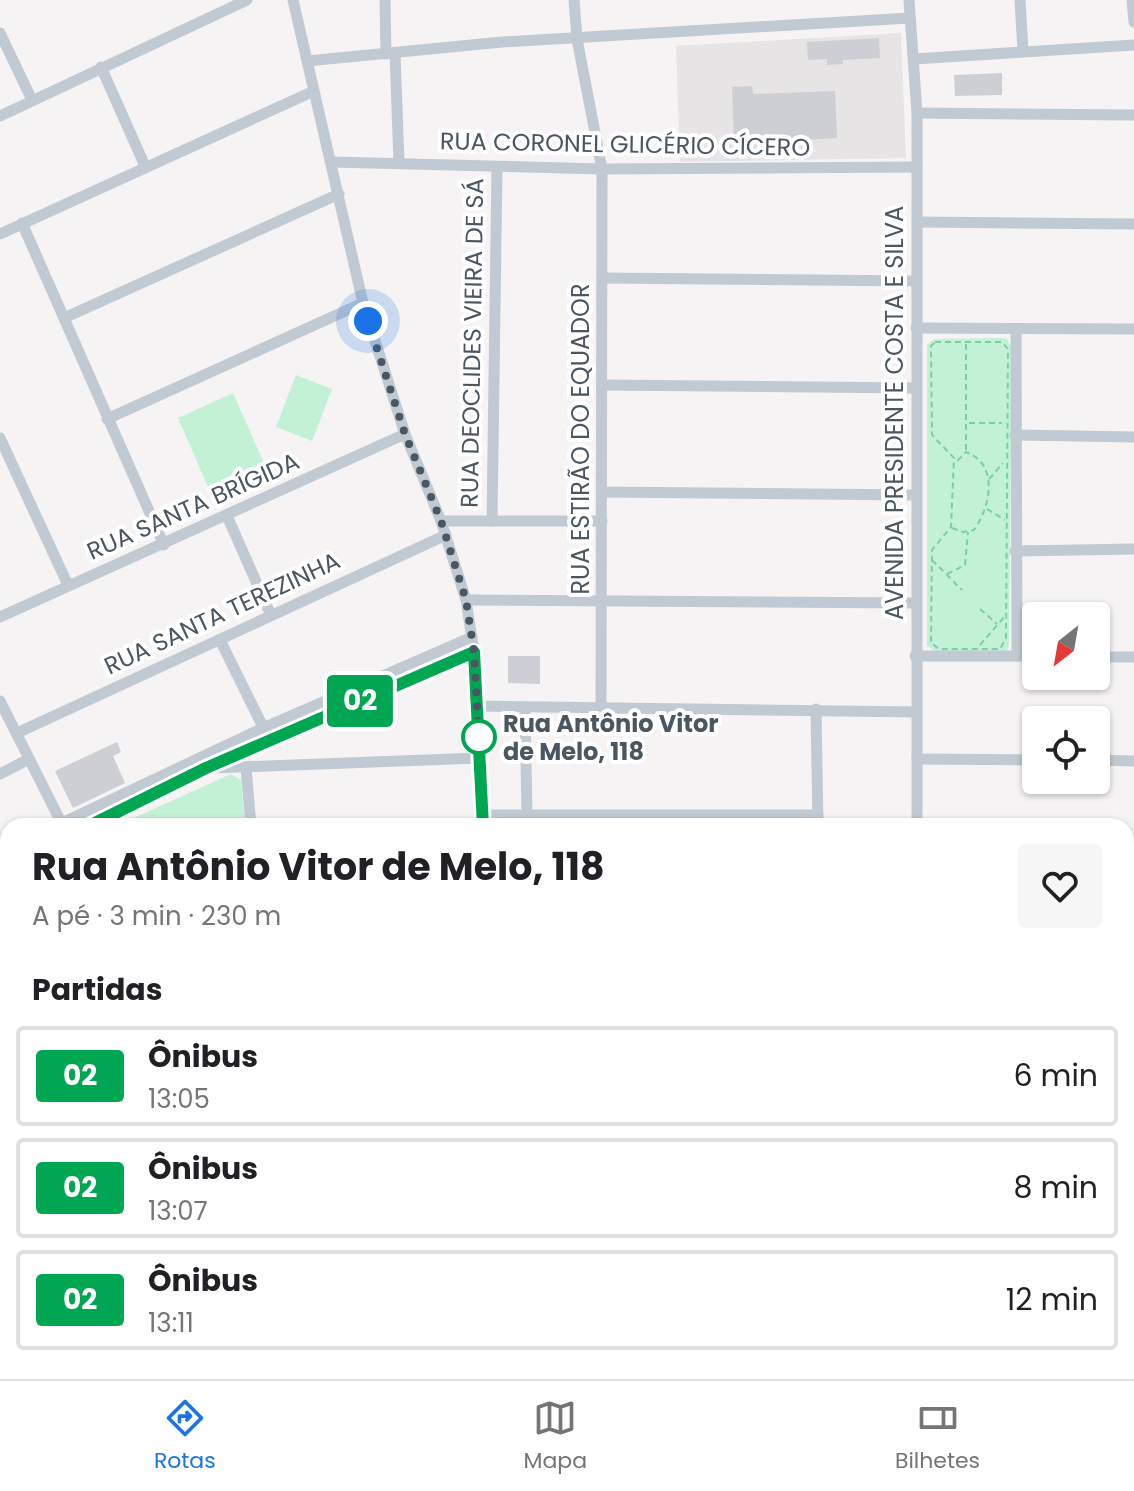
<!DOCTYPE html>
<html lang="pt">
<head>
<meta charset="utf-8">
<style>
  :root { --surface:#fff; --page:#f6f6f6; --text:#202124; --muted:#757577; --line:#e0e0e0; --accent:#1a73e8 }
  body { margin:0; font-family:Poppins,sans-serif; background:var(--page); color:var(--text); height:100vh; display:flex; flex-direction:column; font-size:30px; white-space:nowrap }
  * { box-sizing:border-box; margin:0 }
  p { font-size:26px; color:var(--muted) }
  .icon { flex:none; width:44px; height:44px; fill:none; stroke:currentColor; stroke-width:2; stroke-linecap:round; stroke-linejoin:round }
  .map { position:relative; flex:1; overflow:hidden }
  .sheet { position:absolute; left:0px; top:818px; width:1134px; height:562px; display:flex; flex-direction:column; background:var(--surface); border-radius:24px 24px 0 0; box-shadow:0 2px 6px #0004 }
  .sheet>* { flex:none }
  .badge { padding:0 16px; border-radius:6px; font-size:28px; line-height:52px }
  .needle { width:52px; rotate:211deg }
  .fabs { position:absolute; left:1022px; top:602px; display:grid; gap:16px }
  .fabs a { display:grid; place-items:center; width:88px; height:88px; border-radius:8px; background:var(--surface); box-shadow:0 2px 6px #0004; font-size:40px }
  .you { position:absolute; width:40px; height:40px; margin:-20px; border:6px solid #fff; border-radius:50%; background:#1a73e8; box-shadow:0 0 0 12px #1a73e833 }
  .map>.badge { position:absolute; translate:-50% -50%; box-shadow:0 0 0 4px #fff }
  h2 { padding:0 32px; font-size:30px; line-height:72px }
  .round { display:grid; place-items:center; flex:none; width:84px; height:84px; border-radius:8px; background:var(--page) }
  .headline { display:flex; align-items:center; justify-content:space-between; height:136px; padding:0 32px }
  h1 { font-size:38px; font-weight:700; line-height:60px }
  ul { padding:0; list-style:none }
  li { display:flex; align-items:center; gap:24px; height:100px; margin:0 16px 12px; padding:0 16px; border:4px solid var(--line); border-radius:8px }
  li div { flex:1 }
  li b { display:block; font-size:30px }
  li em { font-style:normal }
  li .badge { min-width:88px; font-weight:700; text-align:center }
  .menu { display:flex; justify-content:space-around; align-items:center; height:112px; border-top:2px solid var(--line); background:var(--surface); font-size:22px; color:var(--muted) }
  .menu a { display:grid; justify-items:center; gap:4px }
  .menu .active { color:var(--accent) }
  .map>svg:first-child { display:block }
  .education { fill:#e6e4e5 }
  .green { fill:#c3f1d5 }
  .building { fill:#cdcfd5 }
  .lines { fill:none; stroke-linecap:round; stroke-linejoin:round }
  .path { stroke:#7ad0a6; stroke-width:2; stroke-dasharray:6 4; stroke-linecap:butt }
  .minor { stroke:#c1cad2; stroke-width:11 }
  .line-casing { stroke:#fff; stroke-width:18 }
  .line { stroke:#00a651; stroke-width:12 }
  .walk { stroke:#4a5661; stroke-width:8; stroke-dasharray:0 14.4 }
  .stop-dot { fill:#fff; stroke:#00a651; stroke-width:4 }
  .labels { text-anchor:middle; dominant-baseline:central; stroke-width:8; stroke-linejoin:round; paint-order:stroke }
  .street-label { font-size:24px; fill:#4a5661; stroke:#fff }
  .stop-label { font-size:24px; font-weight:bold; fill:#4a5661; stroke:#fff; text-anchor:start }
</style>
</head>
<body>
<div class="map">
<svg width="1134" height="1379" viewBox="0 0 1134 1379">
  <rect width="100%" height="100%" fill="#f5f3f3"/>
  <path class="education" d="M901 33 906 158 680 162 676 46Z"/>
  <g class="green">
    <path d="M934 339 1002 338 1007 339 1012 349 1009 646 1006 651 938 652 927 646V345Z"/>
    <path d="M296 375 332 389 312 441 276 427Z"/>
    <path d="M233 393 268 472 212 496 178 418Z"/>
    <path d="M231 774 241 780 245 826H116Z"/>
  </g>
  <g class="building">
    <path d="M879 38 880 58 843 60V64L827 65V59L808 60 807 42Z"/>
    <path d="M1002 73V95L955 96 954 75Z"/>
    <path d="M752 86 753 94 835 91 837 138 734 145 732 87Z"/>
    <path d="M508 656H540V684L508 683Z"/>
    <path d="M117 742 121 752 113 756 125 783 73 808 55 771Z"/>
  </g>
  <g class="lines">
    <g class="path">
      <path d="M935 342H1002L1008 349 1006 638 1000 649H939L931 643 932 550 951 527 954 458 932 435 931 346Z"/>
      <path d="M969 423H1002"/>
      <path d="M966 450V342"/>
      <path d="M989 479 1003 463"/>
      <path d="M987 509 1005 520"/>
      <path d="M952 528 963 532 974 530C990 508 1000 464 966 452L956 462"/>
      <path d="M932 560 962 590"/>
      <path d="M947 574 965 565 968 532"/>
      <path d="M980 609 997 624"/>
      <path d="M980 645 1005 616"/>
    </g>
    <g class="minor">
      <path d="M293 0 363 303 405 434 441 521 466 600 474 652 483 826"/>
      <path d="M385 0 386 54"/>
      <path d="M574 0 577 39 602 169 601 708"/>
      <path d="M909 0 917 113V826"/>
      <path d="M1020 0 1023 51"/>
      <path d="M1132 0 1134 22"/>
      <path d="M0 33 32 100"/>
      <path d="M395 53 399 163"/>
      <path d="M914 59 1134 45"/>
      <path d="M307 61 502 42 910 18"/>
      <path d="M101 67 145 166"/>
      <path d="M917 113 1134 115"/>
      <path d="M0 116 247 0"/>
      <path d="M332 162 602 169 917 167"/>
      <path d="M918 222 1134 224"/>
      <path d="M22 223 164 545"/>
      <path d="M0 234 314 91"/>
      <path d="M603 278 916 281"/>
      <path d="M64 318 339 194"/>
      <path d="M916 328 1134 329"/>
      <path d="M1016 330 1017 656"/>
      <path d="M602 385 915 388"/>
      <path d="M107 419 363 303"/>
      <path d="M1015 435 1134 437"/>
      <path d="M0 438 68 585"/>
      <path d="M602 492 915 495"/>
      <path d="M227 516 270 613"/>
      <path d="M441 521H602"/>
      <path d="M492 521 497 167"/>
      <path d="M1015 551 1134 549"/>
      <path d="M466 600 914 603"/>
      <path d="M0 617 405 434"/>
      <path d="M220 640 266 733"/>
      <path d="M915 656H1036"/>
      <path d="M1096 657H1134"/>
      <path d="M0 701 63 826"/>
      <path d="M478 706 916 712"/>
      <path d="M525 708 527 816"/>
      <path d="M816 709 818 826"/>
      <path d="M17 733 446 535"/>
      <path d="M917 759 1036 760"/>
      <path d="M1096 760 1134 761"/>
      <path d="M212 768 479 758"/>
      <path d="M246 768 251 826"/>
      <path d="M0 774 29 759"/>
      <path d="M482 815H818"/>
      <path d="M62 823 263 728 472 637"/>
      <path d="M90 826 206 768 474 652"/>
      <path d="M1126 868H1134"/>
      <path d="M0 901 8 909"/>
      <path d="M1126 977H1134"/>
      <path d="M0 1002 8 1010"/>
      <path d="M1126 1084H1134"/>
      <path d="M0 1109 8 1117"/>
      <path d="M1126 1194H1134"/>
      <path d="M0 1257 8 1264"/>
      <path d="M0 1274 8 1280"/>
      <path d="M1126 1301H1134"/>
      <path d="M0 1329 8 1337"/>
      <path d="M71 1372 76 1379"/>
      <path d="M160 1372 165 1379"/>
      <path d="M517 1372V1379"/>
      <path d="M638 1372V1379"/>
      <path d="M913 1372V1379"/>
      <path d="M48 1379 55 1372"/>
    </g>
  </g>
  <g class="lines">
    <g class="line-casing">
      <path id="line" d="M89 826 206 768 474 652 483 826"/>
    </g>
    <use href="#line" class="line"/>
    <path class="walk" d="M368 321 405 434 441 521 466 600 474 652 479 737"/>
  </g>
  <circle class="stop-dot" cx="479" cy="737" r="16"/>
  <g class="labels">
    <g class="street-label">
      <text transform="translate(625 144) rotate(1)">RUA CORONEL GLICÉRIO CÍCERO</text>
      <text transform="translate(472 343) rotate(-89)">RUA DEOCLIDES VIEIRA DE SÁ</text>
      <text transform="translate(894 413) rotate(-90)">AVENIDA PRESIDENTE COSTA E SILVA</text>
      <text transform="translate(580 439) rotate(-90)">RUA ESTIRÃO DO EQUADOR</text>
      <text transform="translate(193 506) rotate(-24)">RUA SANTA BRÍGIDA</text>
      <text transform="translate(222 613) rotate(-25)">RUA SANTA TEREZINHA</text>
    </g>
    <g class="stop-label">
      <text x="503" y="723">Rua Antônio Vitor<tspan x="503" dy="28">de Melo, 118</tspan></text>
    </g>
  </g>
</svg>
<div class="fabs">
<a><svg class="needle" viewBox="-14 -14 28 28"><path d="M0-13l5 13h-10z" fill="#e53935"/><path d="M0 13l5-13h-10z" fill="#757577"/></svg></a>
<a><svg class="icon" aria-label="locate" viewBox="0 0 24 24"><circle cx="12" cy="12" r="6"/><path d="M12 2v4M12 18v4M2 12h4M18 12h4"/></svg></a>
</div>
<div class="you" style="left:368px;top:321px"></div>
<b class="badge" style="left:360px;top:701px;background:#00a651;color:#fff">02</b>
<section class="sheet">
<div class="headline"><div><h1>Rua Antônio Vitor de Melo, 118</h1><p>A pé · 3 min · 230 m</p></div><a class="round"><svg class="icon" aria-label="heart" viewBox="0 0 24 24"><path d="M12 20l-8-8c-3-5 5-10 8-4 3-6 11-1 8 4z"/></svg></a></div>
<h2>Partidas</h2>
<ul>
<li><span class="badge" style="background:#00a651;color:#fff">02</span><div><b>Ônibus</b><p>13:05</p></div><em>6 min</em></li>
<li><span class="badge" style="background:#00a651;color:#fff">02</span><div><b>Ônibus</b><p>13:07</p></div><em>8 min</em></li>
<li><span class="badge" style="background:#00a651;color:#fff">02</span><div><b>Ônibus</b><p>13:11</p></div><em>12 min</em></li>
</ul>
</section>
</div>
<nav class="menu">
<a class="active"><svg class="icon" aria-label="directions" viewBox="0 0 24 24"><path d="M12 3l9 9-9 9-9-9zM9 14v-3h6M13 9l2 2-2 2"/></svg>Rotas</a>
<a><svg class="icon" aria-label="map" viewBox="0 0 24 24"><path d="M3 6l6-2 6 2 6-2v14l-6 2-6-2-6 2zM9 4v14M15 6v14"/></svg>Mapa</a>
<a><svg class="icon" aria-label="tickets" viewBox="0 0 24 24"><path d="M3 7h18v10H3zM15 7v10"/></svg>Bilhetes</a>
</nav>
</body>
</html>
